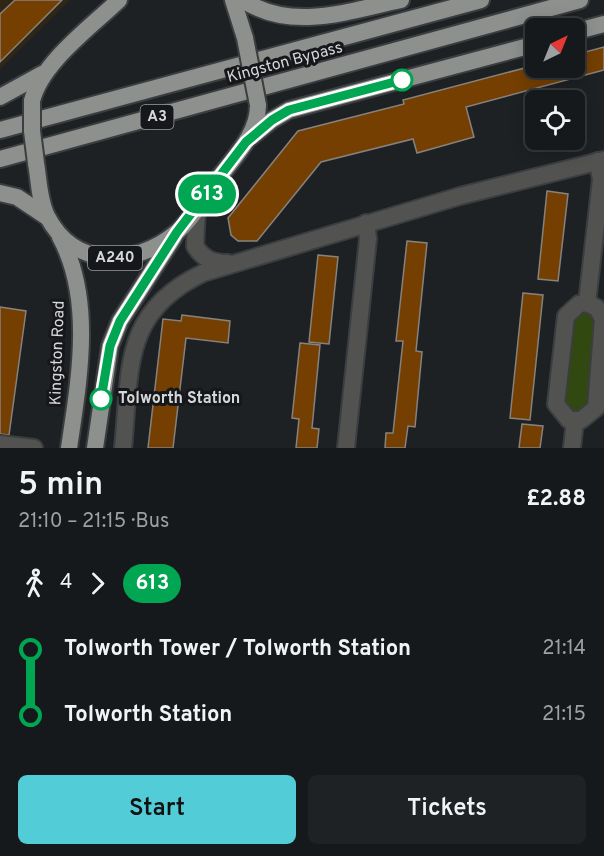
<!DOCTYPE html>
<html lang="en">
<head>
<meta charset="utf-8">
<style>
  :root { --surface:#16191b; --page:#1f2224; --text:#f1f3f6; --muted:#9ea0a3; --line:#35383a; --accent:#52ccd6 }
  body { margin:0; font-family:Overpass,sans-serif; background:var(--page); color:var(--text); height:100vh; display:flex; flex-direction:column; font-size:22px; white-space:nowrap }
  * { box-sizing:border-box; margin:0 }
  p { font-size:20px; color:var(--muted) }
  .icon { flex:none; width:33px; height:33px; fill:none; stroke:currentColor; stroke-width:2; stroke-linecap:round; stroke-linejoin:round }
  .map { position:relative; height:448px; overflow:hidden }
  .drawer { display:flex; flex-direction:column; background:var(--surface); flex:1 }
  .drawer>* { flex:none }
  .badge { padding:0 12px; border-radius:20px; font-size:21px; line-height:39px }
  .needle { width:39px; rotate:43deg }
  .buttons { position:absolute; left:525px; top:18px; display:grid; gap:12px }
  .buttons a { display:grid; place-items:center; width:60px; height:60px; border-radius:9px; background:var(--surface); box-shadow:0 3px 15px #0003,0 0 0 2px var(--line); font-size:30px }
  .map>.badge { position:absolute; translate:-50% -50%; box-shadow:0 0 0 3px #fff }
  .legs { display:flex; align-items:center; gap:9px; height:66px; padding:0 18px; font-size:20px }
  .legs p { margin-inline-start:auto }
  .headline { display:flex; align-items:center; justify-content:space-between; height:102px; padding:0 18px }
  h1 { font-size:33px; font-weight:600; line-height:45px }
  .button { display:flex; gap:12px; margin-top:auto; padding:12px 18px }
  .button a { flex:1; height:69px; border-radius:9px; background:var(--accent); color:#111; font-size:24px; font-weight:600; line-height:69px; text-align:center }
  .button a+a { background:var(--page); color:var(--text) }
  ul { padding:0 18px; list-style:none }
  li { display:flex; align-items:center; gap:21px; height:66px; font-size:22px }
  li i { display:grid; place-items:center; width:9px; height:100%; margin:0 8px; background:currentColor }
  li i::after { content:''; width:15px; height:15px; margin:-8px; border:4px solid; border-radius:50%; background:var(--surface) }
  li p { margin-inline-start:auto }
  li:first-child i { background:linear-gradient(#0000 50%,currentColor 0) }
  li:last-child i { background:linear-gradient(currentColor 50%,#0000 0) }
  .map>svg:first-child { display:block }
  .commercial { fill:#2f2616 }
  .green { fill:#314810 }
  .building { fill:#743f00; stroke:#86827e; stroke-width:1.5 }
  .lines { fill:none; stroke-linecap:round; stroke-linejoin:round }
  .minor-casing { stroke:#3b3e41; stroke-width:20 }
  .trunk-casing { stroke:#3b3e41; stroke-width:20 }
  .minor { stroke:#525351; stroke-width:16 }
  .trunk { stroke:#8d908c; stroke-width:16 }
  .trunk-bridge-casing { stroke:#3b3e41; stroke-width:20; stroke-linecap:butt }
  .trunk-bridge { stroke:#8d908c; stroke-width:16 }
  .line-1-casing { stroke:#fff; stroke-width:14 }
  .line-1 { stroke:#00a651; stroke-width:9 }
  .stop-1-dot { fill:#fff; stroke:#00a651; stroke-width:3 }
  .labels { text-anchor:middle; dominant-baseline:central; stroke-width:6; stroke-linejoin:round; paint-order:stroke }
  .shield { fill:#15171b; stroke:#9b9da0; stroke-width:1.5 }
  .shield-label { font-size:15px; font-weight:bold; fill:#d5d7d9 }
  .street-label { font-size:16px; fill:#d5d7d9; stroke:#15171b }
  .stop-label { font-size:16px; font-weight:bold; fill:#d5d7d9; stroke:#15171b; text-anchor:start }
</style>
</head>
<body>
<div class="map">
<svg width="604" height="448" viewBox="0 0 604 448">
  <rect width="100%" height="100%" fill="#1e2124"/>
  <path class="commercial" d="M0 0H70L0 69Z"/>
  <path class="green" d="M586 308 594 314 598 323 592 402 577 412 569 407 564 397 573 319Z"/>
  <g class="building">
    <path d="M15 0H62L0 62V14Z"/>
    <path d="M604 47V70L466 107 474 137 417 153 413 139 321 162 257 241H238L231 235 228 218 298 131 404 104 403 100 536 65V68H574V55Z"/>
    <path d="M547 191 568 194 558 281 538 279Z"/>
    <path d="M407 241 427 243 416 351 422 352 415 427 408 426 405 448H385L386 433H393L403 341H396Z"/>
    <path d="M318 255 338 257 329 344 309 342Z"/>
    <path d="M523 293 543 295 530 420 510 418Z"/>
    <path d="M0 307 26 311 9 435 0 434Z"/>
    <path d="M182 315 230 321 228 343 186 338 173 448H148L163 319 181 321Z"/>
    <path d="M300 343 320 345 312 428 319 429 317 448H296L299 419 292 418Z"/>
    <path d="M522 424 543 426 540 448H519Z"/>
  </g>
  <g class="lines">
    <g class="minor-casing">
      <g id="minor">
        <path d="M197 207 195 246C203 259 213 263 228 263"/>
        <path d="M587 303 597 308 603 319 596 408 581 420H569L556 404 566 316 579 304Z"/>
        <path d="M587 303 601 180 598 161"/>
        <path d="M0 444 34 448"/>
        <path d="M123 448C131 370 121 312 203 273L460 196 604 160"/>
        <path d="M346 448 368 239 366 223"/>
        <path d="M572 448 575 421"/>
      </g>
    </g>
    <g class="trunk-casing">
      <g id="trunk">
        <path d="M233 0 245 38"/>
        <path d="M243 0C291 32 349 11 401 0"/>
        <path d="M574 32 604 24"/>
        <path d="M0 97 42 74"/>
        <path d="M32 101C41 63 91 27 119 0"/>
        <path d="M0 130 481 0"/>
        <path d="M251 137 272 120 289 110 536 44"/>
        <path d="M0 159 580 0"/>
        <path d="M36 163C39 180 39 200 47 216 74 269 135 267 176 233 193 218 207 194 221 175 237 154 258 133 258 105"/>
        <path d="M0 193 17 197 47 217"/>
        <path d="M60 237C94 300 79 380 69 448"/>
        <path d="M95 448 110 346 120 321 174 237"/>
      </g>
    </g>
    <use href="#minor" class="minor"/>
    <use href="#trunk" class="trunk"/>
    <g class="trunk-bridge-casing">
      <g id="trunk-bridge">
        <path d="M245 38 258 105"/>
        <path d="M32 101V131L36 163"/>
      </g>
    </g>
    <use href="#trunk-bridge" class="trunk-bridge"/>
  </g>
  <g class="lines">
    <g class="line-1-casing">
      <path id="line-1" d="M101 399 110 346 120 321 177 232 246 142 272 120 289 110 402 80"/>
    </g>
    <use href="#line-1" class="line-1"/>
  </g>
  <g class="stop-1-dot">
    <circle cx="402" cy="80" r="10"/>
    <circle cx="101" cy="399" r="10"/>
  </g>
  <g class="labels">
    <g class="shield">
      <rect x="140.5" y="105" width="33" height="24" rx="4.5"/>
      <rect x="88" y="246" width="54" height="24" rx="4.5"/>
    </g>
    <g class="shield-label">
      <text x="157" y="117">A3</text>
      <text x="115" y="258">A240</text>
    </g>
    <g class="street-label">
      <text transform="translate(285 63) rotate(-15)">Kingston Bypass</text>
      <text transform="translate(58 353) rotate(-88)">Kingston Road</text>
    </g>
    <g class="stop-label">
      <text x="118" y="399">Tolworth Station</text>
    </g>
  </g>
</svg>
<div class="buttons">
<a><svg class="needle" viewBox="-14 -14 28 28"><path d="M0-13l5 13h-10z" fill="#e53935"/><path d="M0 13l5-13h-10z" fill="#9ea0a3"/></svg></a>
<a><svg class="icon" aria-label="locate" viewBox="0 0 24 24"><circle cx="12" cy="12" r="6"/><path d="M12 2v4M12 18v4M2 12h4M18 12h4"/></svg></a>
</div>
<b class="badge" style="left:207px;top:194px;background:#00a651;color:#fff">613</b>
</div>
<section class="drawer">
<div class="headline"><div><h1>5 min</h1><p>21:10 – 21:15 · Bus</p></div><b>£2.88</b></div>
<div class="legs"><svg class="icon" aria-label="walk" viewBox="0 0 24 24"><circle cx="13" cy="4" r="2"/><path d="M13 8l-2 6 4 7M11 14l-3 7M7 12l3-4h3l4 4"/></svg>4<svg class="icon" aria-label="forward" viewBox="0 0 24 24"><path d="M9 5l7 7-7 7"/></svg><b class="badge" style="background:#00a651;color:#fff">613</b></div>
<ul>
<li><i style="color:#00a651"></i><b>Tolworth Tower / Tolworth Station</b><p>21:14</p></li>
<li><i style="color:#00a651"></i><b>Tolworth Station</b><p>21:15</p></li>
</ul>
<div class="button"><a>Start</a><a>Tickets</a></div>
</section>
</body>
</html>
